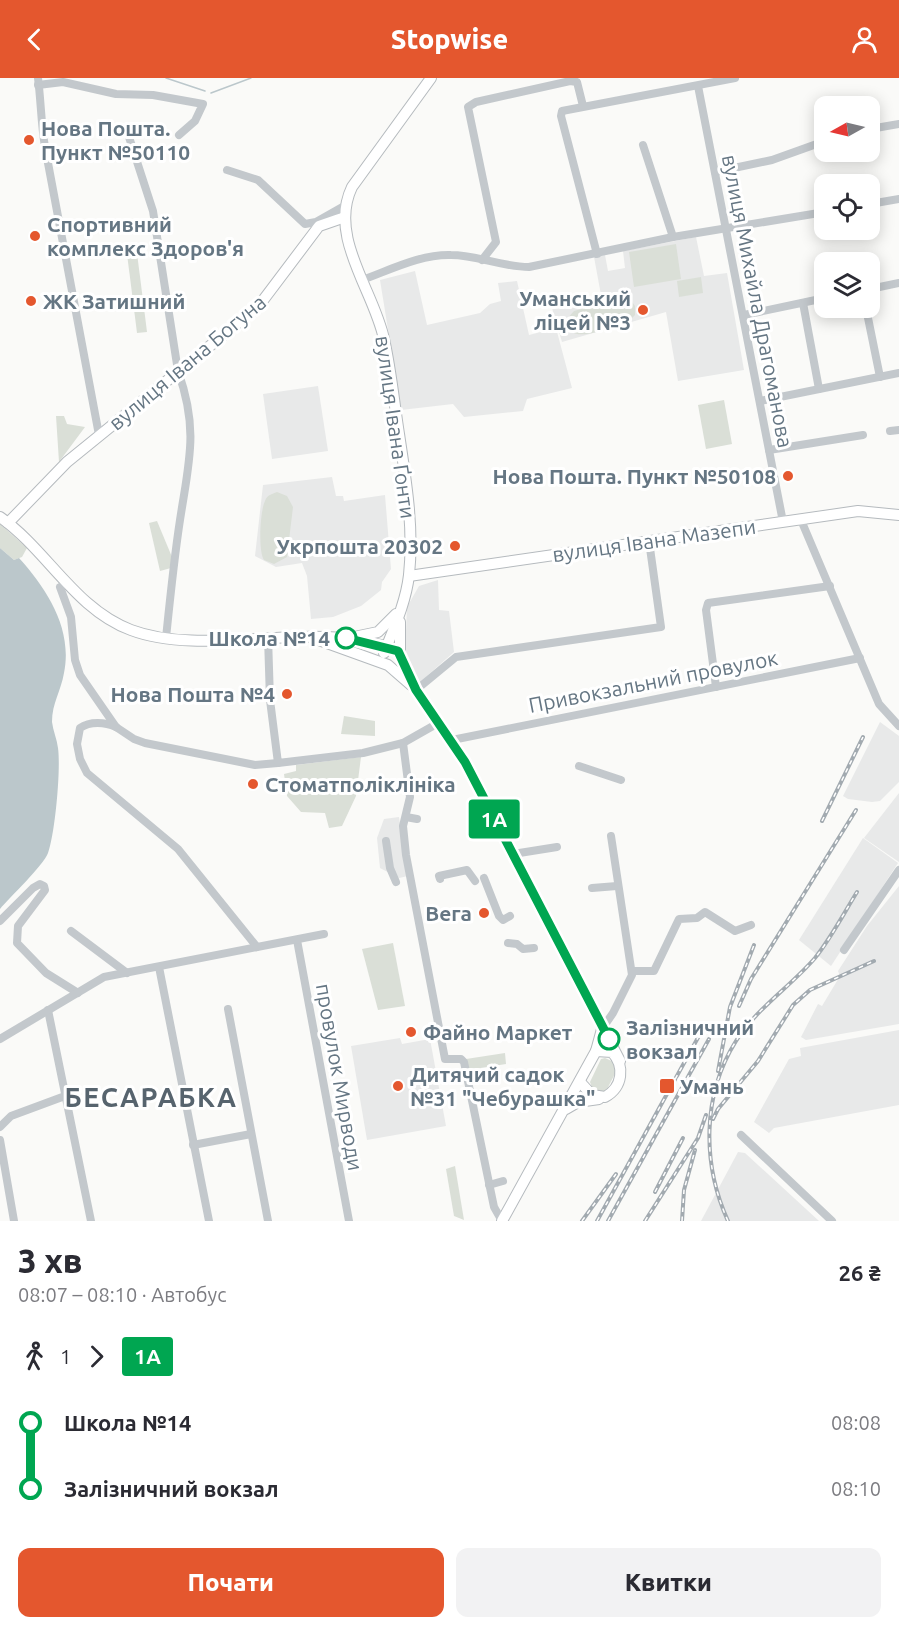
<!DOCTYPE html>
<html lang="uk">
<head>
<meta charset="utf-8">
<style>
  :root { --surface:#fff; --page:#f2f2f3; --text:#2b2b33; --muted:#7c7c81; --accent:#e4572e }
  body { margin:0; font-family:Ubuntu,sans-serif; background:var(--page); color:var(--text); height:100vh; display:flex; flex-direction:column; font-size:22px; white-space:nowrap }
  * { box-sizing:border-box; margin:0 }
  p { font-size:20px; color:var(--muted) }
  .icon { flex:none; width:33px; height:33px; fill:none; stroke:currentColor; stroke-width:2; stroke-linecap:round; stroke-linejoin:round }
  .map { position:relative; height:1143px; overflow:hidden }
  .drawer { display:flex; flex-direction:column; background:var(--surface); flex:1 }
  .drawer>* { flex:none }
  .badge { padding:0 12px; border-radius:4px; font-size:21px; line-height:39px }
  .needle { width:39px; rotate:262deg }
  .fabs { position:absolute; left:814px; top:18px; display:grid; gap:12px }
  .fabs a { display:grid; place-items:center; width:66px; height:66px; border-radius:12px; background:var(--surface); box-shadow:0 3px 15px #0003; font-size:30px }
  .map>.badge { position:absolute; translate:-50% -50%; box-shadow:0 0 0 3px #fff }
  .legs { display:flex; align-items:center; gap:9px; height:66px; padding:0 18px; font-size:20px }
  .legs p { margin-inline-start:auto }
  .summary { display:flex; align-items:center; justify-content:space-between; height:102px; padding:0 18px }
  h1 { font-size:33px; font-weight:800; line-height:45px }
  .primary-button { display:flex; gap:12px; margin-top:auto; padding:12px 18px }
  .primary-button a { flex:1; height:69px; border-radius:12px; background:var(--accent); color:#fff; font-size:24px; font-weight:800; line-height:69px; text-align:center }
  .primary-button a+a { background:var(--page); color:var(--text) }
  ul { padding:0 18px; list-style:none }
  li { display:flex; align-items:center; gap:21px; height:66px; font-size:22px }
  li i { display:grid; place-items:center; width:9px; height:100%; margin:0 8px; background:currentColor }
  li i::after { content:''; width:15px; height:15px; margin:-8px; border:4px solid; border-radius:50%; background:var(--surface) }
  li p { margin-inline-start:auto }
  li:first-child i { background:linear-gradient(#0000 50%,currentColor 0) }
  li:last-child i { background:linear-gradient(currentColor 50%,#0000 0) }
  header { display:flex; justify-content:space-between; align-items:center; height:78px; padding:0 18px; background:var(--accent); color:#fff; font-size:27px; font-weight:800 }
  .map>svg:first-child { display:block }
  .built { fill:#e8e9e9 }
  .green { fill:#dadfd7 }
  .water { fill:#bbc7cb }
  .lines { fill:none; stroke-linecap:round; stroke-linejoin:round }
  .stream { stroke:#bbc7cb; stroke-width:1.5 }
  .major-casing { stroke:#b5babe; stroke-width:12 }
  .minor { stroke:#c3c8cc; stroke-width:8 }
  .major { stroke:#fff; stroke-width:10 }
  .rail-casing { stroke:#a2aab0; stroke-width:4 }
  .rail { stroke:#fff; stroke-width:1.5; stroke-dasharray:4.5; stroke-linecap:butt }
  .line-1-casing { stroke:#fff; stroke-width:14 }
  .line-1 { stroke:#00a651; stroke-width:9 }
  .poi-dot { fill:#e4572e; stroke:#fff; stroke-width:2 }
  .stop-1-dot { fill:#fff; stroke:#00a651; stroke-width:3 }
  .labels { text-anchor:middle; dominant-baseline:central; stroke-width:6; stroke-linejoin:round; paint-order:stroke }
  .poi-label { font-size:21px; font-weight:bold; fill:#657683; stroke:#fff; text-anchor:start }
  .street-label { font-size:21px; fill:#657683; stroke:#fff }
  .stop-label { font-size:21px; font-weight:bold; fill:#657683; stroke:#fff; text-anchor:end }
  .district-label { font-size:27px; font-weight:bold; letter-spacing:1.5px; fill:#57646e; stroke:#fff }
</style>
</head>
<body>
<header><svg class="icon" aria-label="back" viewBox="0 0 24 24"><path d="M15 5l-7 7 7 7"/></svg>Stopwise<svg class="icon" aria-label="person" viewBox="0 0 24 24"><circle cx="12" cy="8" r="4"/><path d="M4 21q1-7 8-7t8 7"/></svg></header>
<div class="map">
<svg width="899" height="1143" viewBox="0 0 899 1143">
  <rect width="100%" height="100%" fill="#fafaf8"/>
  <g class="built">
    <path d="M696 159 704 198 727 195 744 292 678 303 666 234 562 264 552 230 601 217 594 179 605 177 608 193 625 190 623 173Z"/>
    <path d="M415 193 427 247 480 235 490 226 501 223 498 205 517 203 529 257 556 250 572 310 527 321 523 333 464 339 453 326 401 332 380 202Z"/>
    <path d="M318 308 328 373 272 381 263 316Z"/>
    <path d="M332 399 336 418H343L344 423 385 417 391 491 382 504 381 512 361 528 333 539 311 541 307 498 302 485 276 489 255 478 263 407Z"/>
    <path d="M438 502 439 532 449 533 454 574 420 604 405 577 407 529 419 508Z"/>
    <path d="M880 644 899 658V704L880 723 872 724 848 721 843 718Z"/>
    <path d="M899 715V784L864 760Z"/>
    <path d="M399 739 408 798 399 800 380 790 377 760 384 741Z"/>
    <path d="M863 760 898 785 831 888 799 862Z"/>
    <path d="M899 808V946L806 962 801 959 818 926 822 928 840 898 838 893 867 848Z"/>
    <path d="M899 952V1027L774 1050 769 1055 754 1044 789 981 801 978 800 970Z"/>
    <path d="M400 960 402 966 430 961 446 1048 367 1062 351 968Z"/>
    <path d="M738 1074 745 1075 819 1143H701Z"/>
  </g>
  <g class="green">
    <path d="M676 166 681 201 634 209 629 174Z"/>
    <path d="M137 175 147 254 137 255 127 176Z"/>
    <path d="M701 199 703 215 679 219 677 203Z"/>
    <path d="M624 219 630 221 635 228V237L630 242C616 248 565 271 566 242L574 233Z"/>
    <path d="M724 322 732 366 706 371 698 327Z"/>
    <path d="M56 338H64L67 346 85 349 59 384Z"/>
    <path d="M277 414 287 418 293 429 287 479 274 486 264 482C258 473 260 433 265 423 267 417 272 416 277 414Z"/>
    <path d="M157 443 172 479 171 490 160 493 149 445Z"/>
    <path d="M0 446 27 470 22 479 14 482 0 470Z"/>
    <path d="M344 638 375 643V658L341 656Z"/>
    <path d="M361 679 356 718 342 748 329 750 325 735 301 734 287 718 284 696 296 693V687Z"/>
    <path d="M393 865 405 928 378 932 362 871Z"/>
    <path d="M505 975 506 986 468 992 466 981Z"/>
    <path d="M605 980 616 985 618 990 606 1013 602 1014 592 1009 590 1004 601 981Z"/>
    <path d="M455 1088 464 1142 454 1138 446 1091Z"/>
  </g>
  <path class="water" d="M0 470 14 482 19 480C47 511 73 551 64 595 61 613 52 625 52 644 53 653 57 661 58 670 61 691 55 756 48 775 43 788 10 819 0 831Z"/>
  <g class="lines">
    <g class="stream">
      <path d="M166 0 205 13"/>
      <path d="M211 15 251 0"/>
    </g>
    <g class="major-casing">
      <g id="major">
        <path d="M0 439C47 472 75 531 131 552 197 577 291 549 363 563 374 566 388 567 398 573L416 612 465 684 620 983"/>
        <path d="M8 445 67 384 258 229 319 148 345 139"/>
        <path d="M409 498 858 433 899 437"/>
        <path d="M354 559 378 554 396 536"/>
        <path d="M316 561 388 587 411 607"/>
        <path d="M384 575C394 550 406 524 409 497 414 449 406 403 399 356 394 324 391 292 384 261 374 213 328 159 352 109L431 0"/>
        <path d="M400 579V544"/>
        <path d="M580 1004 592 1017 605 1019C623 1009 625 988 612 974L596 973"/>
        <path d="M566 1031 578 1024 599 1021"/>
        <path d="M502 1143 596 973 602 951"/>
      </g>
    </g>
    <g class="minor">
      <path d="M38 0C41 23 41 46 45 69L99 357"/>
      <path d="M38 7 63 4 116 16 153 17 203 26 195 43 179 57"/>
      <path d="M698 8 783 444"/>
      <path d="M870 51 899 46"/>
      <path d="M128 56 153 133 178 293C199 352 189 383 180 442 174 481 170 521 166 560"/>
      <path d="M643 67 673 159"/>
      <path d="M227 92 258 102 305 146 316 144 346 127"/>
      <path d="M715 94 772 82 825 63"/>
      <path d="M870 126 899 121"/>
      <path d="M597 176 561 38 562 33 735 0"/>
      <path d="M482 182 496 164 468 29 476 24 570 3 577 4 583 28"/>
      <path d="M362 202C390 192 421 176 451 177 477 177 502 189 529 189L673 159 825 134"/>
      <path d="M870 211 899 205"/>
      <path d="M803 225 819 311"/>
      <path d="M866 230 880 299"/>
      <path d="M744 237 825 220"/>
      <path d="M760 323 899 295"/>
      <path d="M890 353 899 352"/>
      <path d="M769 372 863 357"/>
      <path d="M801 442 879 626 899 648"/>
      <path d="M60 509 71 539 75 582 80 597 116 649 134 661 145 665 255 687 278 685"/>
      <path d="M268 559 270 622 278 685 363 675 403 665 440 644"/>
      <path d="M716 609 706 532 708 525 830 508"/>
      <path d="M416 612 456 579 661 549 649 463"/>
      <path d="M116 649C105 644 90 643 80 650L77 666 80 681 87 695 178 771 257 869"/>
      <path d="M452 662 860 580"/>
      <path d="M403 665 410 719 403 748 406 777 445 981H461L464 984 494 1129 502 1143"/>
      <path d="M579 688 621 702"/>
      <path d="M406 739 417 741"/>
      <path d="M386 763 390 790 396 804"/>
      <path d="M513 776 557 769"/>
      <path d="M484 800 499 838 503 842 510 838"/>
      <path d="M440 801 439 798 467 792 475 803"/>
      <path d="M592 810 617 808"/>
      <path d="M0 843 33 810 40 806 44 808 45 812 18 848 17 865 46 895 78 915"/>
      <path d="M71 853 127 895"/>
      <path d="M297 862 349 1143"/>
      <path d="M508 865 517 866 523 871 534 870"/>
      <path d="M844 872 899 792"/>
      <path d="M159 889 209 1143"/>
      <path d="M632 893H654L679 841 697 840 705 834 735 853 751 847"/>
      <path d="M228 931 268 1143"/>
      <path d="M48 932 91 1143"/>
      <path d="M602 951 613 935 632 897 611 758"/>
      <path d="M0 961 104 899 324 856"/>
      <path d="M0 1049 11 1038 65 1018"/>
      <path d="M741 1057 832 1143"/>
      <path d="M0 1062 14 1143"/>
      <path d="M193 1067 251 1056"/>
      <path d="M489 1107 503 1103"/>
    </g>
    <use href="#major" class="major"/>
    <g class="rail-casing">
      <g id="rail">
        <path d="M822 743 863 659"/>
        <path d="M739 928 751 901 856 732"/>
        <path d="M718 993 730 929 754 867"/>
        <path d="M713 1041 718 1031 758 983 793 927 810 912 874 883"/>
        <path d="M655 1114 683 1060"/>
        <path d="M582 1143 616 1096"/>
        <path d="M597 1143 700 956"/>
        <path d="M608 1143 709 961"/>
        <path d="M645 1143 698 1060 706 1037"/>
        <path d="M682 1143 684 1112 695 1072"/>
        <path d="M728 1143C702 1086 702 1017 736 963 756 931 791 908 815 880 831 860 844 835 857 814"/>
      </g>
    </g>
    <use href="#rail" class="rail"/>
  </g>
  <g class="lines">
    <g class="line-1-casing">
      <path id="line-1" d="M346 560 398 573 416 612 465 684 609 961"/>
    </g>
    <use href="#line-1" class="line-1"/>
  </g>
  <g class="poi-dot">
    <circle cx="29" cy="62" r="6"/>
    <circle cx="35" cy="158" r="6"/>
    <circle cx="31" cy="223" r="6"/>
    <circle cx="643" cy="232" r="6"/>
    <circle cx="788" cy="398" r="6"/>
    <circle cx="455" cy="468" r="6"/>
    <circle cx="287" cy="616" r="6"/>
    <circle cx="253" cy="706" r="6"/>
    <circle cx="484" cy="835" r="6"/>
    <circle cx="411" cy="954" r="6"/>
    <circle cx="398" cy="1008" r="6"/>
    <rect x="659" y="1000" width="16" height="16" rx="3"/>
  </g>
  <g class="stop-1-dot">
    <circle cx="346" cy="560" r="10"/>
    <circle cx="609" cy="961" r="10"/>
  </g>
  <g class="labels">
    <g class="poi-label">
      <text x="41" y="50">Нова Пошта.<tspan x="41" dy="24">Пункт №50110</tspan></text>
      <text x="47" y="146">Спортивний<tspan x="47" dy="24">комплекс Здоров'я</tspan></text>
      <text x="631" y="220" text-anchor="end">Уманський<tspan x="631" dy="24">ліцей №3</tspan></text>
      <text x="43" y="223">ЖК Затишний</text>
      <text x="776" y="398" text-anchor="end">Нова Пошта. Пункт №50108</text>
      <text x="443" y="468" text-anchor="end">Укрпошта 20302</text>
      <text x="275" y="616" text-anchor="end">Нова Пошта №4</text>
      <text x="265" y="706">Стоматполіклініка</text>
      <text x="472" y="835" text-anchor="end">Вега</text>
      <text x="423" y="954">Файно Маркет</text>
      <text x="410" y="996">Дитячий садок<tspan x="410" dy="24">№31 "Чебурашка"</tspan></text>
      <text x="680" y="1008">Умань</text>
    </g>
    <g class="street-label">
      <text transform="translate(758 223) rotate(79)">вулиця Михайла Драгоманова</text>
      <text transform="translate(187 284) rotate(-40)">вулиця Івана Богуна</text>
      <text transform="translate(396 349) rotate(82)">вулиця Івана Ґонти</text>
      <text transform="translate(654 462) rotate(-8)">вулиця Івана Мазепи</text>
      <text transform="translate(653 603) rotate(-11)">Привокзальний провулок</text>
      <text transform="translate(340 999) rotate(80)">провулок Мирводи</text>
    </g>
    <g class="stop-label">
      <text x="330" y="560">Школа №14</text>
      <text x="626" y="949" text-anchor="start">Залізничний<tspan x="626" dy="24">вокзал</tspan></text>
    </g>
    <g class="district-label">
      <text x="151" y="1019">БЕСАРАБКА</text>
    </g>
  </g>
</svg>
<div class="fabs">
<a><svg class="needle" viewBox="-14 -14 28 28"><path d="M0-13l5 13h-10z" fill="#e53935"/><path d="M0 13l5-13h-10z" fill="#7c7c81"/></svg></a>
<a><svg class="icon" aria-label="locate" viewBox="0 0 24 24"><circle cx="12" cy="12" r="6"/><path d="M12 2v4M12 18v4M2 12h4M18 12h4"/></svg></a>
<a><svg class="icon" aria-label="layers" viewBox="0 0 24 24"><path d="M12 4l9 5-9 5-9-5zM3 14l9 5 9-5"/></svg></a>
</div>
<b class="badge" style="left:494px;top:741px;background:#00a651;color:#fff">1А</b>
</div>
<section class="drawer">
<div class="summary"><div><h1>3 хв</h1><p>08:07 – 08:10 · Автобус</p></div><b>26 ₴</b></div>
<div class="legs"><svg class="icon" aria-label="walk" viewBox="0 0 24 24"><circle cx="13" cy="4" r="2"/><path d="M13 8l-2 6 4 7M11 14l-3 7M7 12l3-4h3l4 4"/></svg>1<svg class="icon" aria-label="forward" viewBox="0 0 24 24"><path d="M9 5l7 7-7 7"/></svg><b class="badge" style="background:#00a651;color:#fff">1А</b></div>
<ul>
<li><i style="color:#00a651"></i><b>Школа №14</b><p>08:08</p></li>
<li><i style="color:#00a651"></i><b>Залізничний вокзал</b><p>08:10</p></li>
</ul>
<div class="primary-button"><a>Почати</a><a>Квитки</a></div>
</section>
</body>
</html>
